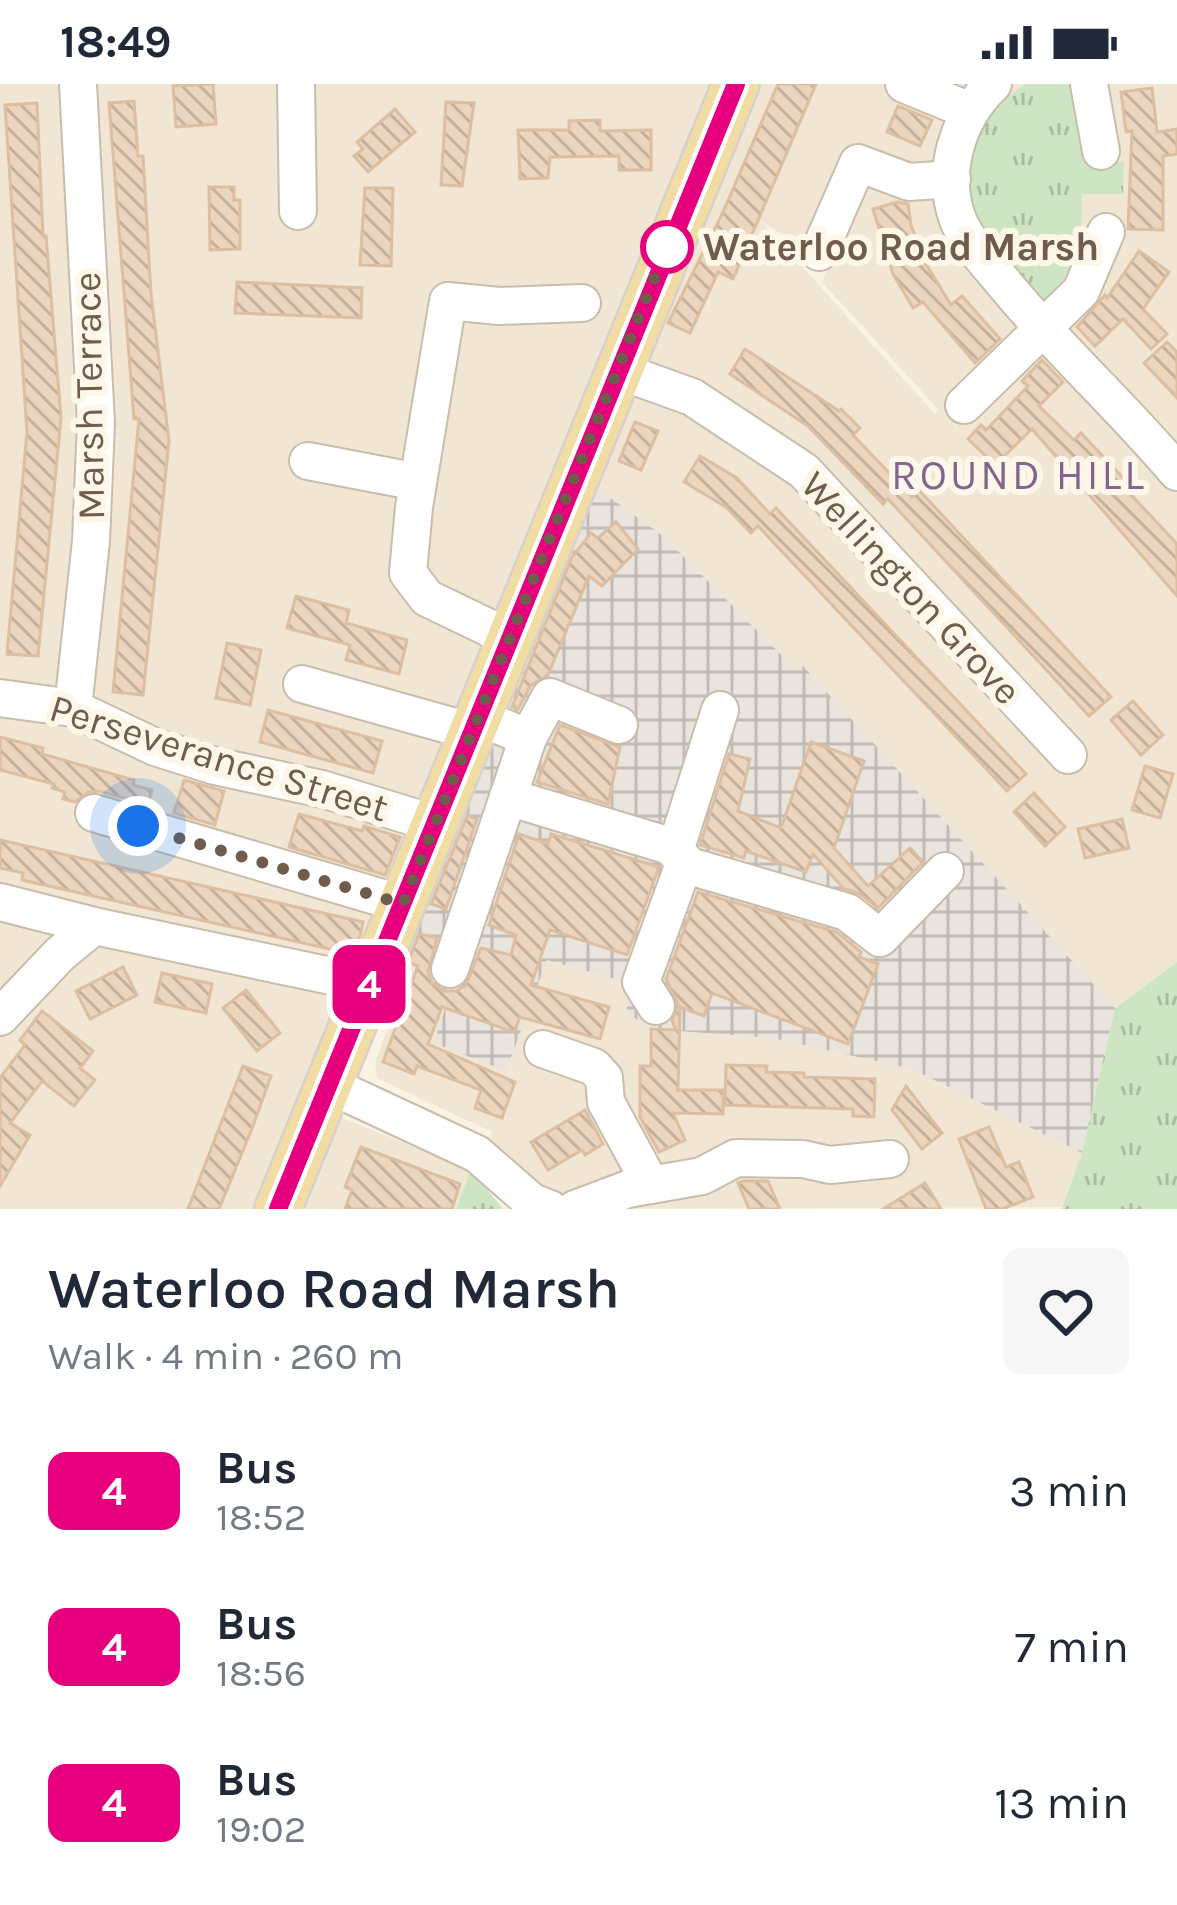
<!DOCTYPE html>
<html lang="en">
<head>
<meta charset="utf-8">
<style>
  :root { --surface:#fff; --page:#f6f6f7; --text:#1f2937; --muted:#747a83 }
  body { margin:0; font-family:Karla,sans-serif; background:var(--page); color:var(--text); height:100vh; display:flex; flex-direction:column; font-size:45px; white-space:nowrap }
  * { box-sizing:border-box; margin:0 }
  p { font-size:39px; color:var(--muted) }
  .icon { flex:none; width:66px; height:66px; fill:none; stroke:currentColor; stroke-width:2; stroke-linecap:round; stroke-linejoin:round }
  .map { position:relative; height:1125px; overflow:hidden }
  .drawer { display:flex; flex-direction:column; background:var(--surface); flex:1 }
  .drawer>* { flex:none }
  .badge { padding:0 24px; border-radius:18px; font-size:42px; line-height:78px }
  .you { position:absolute; width:60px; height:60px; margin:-30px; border:9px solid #fff; border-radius:50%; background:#1a73e8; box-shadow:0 0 0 18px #1a73e833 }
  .map>.badge { position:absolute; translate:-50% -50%; box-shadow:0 0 0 6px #fff }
  .round { display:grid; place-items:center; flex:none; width:126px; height:126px; border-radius:18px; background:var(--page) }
  .overview { display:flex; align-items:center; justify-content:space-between; height:204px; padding:0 48px }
  h1 { font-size:57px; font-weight:600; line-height:90px }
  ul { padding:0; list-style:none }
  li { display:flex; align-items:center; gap:36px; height:156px; padding:0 48px }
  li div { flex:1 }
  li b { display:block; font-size:45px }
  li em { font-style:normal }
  li .badge { min-width:132px; font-weight:700; text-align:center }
  .status { display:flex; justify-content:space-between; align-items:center; height:84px; padding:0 60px; background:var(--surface); direction:ltr }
  .status svg { height:33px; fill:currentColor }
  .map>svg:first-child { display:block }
  .residential { fill:#f0e6d3; fill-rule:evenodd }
  .industrial { fill:url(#industrial-grid) }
  .grass { fill:url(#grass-tufts) }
  .building { fill:url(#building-back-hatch); stroke:#ddbea0; stroke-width:3 }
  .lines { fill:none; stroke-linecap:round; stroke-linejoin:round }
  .minor-casing { stroke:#c9bcab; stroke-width:40 }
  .major-casing { stroke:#d7d1cd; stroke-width:50 }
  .minor { stroke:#fff; stroke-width:36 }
  .major { stroke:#f1dda3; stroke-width:45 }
  .line-casing { stroke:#fff; stroke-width:27 }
  .line { stroke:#e6007e; stroke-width:18 }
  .walk { stroke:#6f5c4c; stroke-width:12; stroke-dasharray:0 21.6 }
  .stop-dot { fill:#fff; stroke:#e6007e; stroke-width:6 }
  .labels { text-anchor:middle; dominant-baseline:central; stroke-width:12; stroke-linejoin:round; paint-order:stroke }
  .stop-label { font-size:39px; font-weight:bold; fill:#6f5c4c; stroke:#fdf7e9; text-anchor:start }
  .street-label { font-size:39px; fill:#6f5c4c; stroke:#fdf7e9 }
  .neighbourhood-label { font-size:42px; letter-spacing:3px; fill:#82648c; stroke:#fdf7e9 }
</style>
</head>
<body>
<div class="status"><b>18:49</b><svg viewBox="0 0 49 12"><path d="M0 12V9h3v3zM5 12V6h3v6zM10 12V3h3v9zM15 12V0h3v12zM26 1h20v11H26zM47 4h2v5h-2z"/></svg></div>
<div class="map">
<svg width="1177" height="1125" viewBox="0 0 1177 1125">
  <defs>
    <pattern id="industrial-grid" width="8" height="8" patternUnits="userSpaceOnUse" patternTransform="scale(3)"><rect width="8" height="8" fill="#e9e5de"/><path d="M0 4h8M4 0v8" fill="none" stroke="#c1bdb6"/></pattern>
    <pattern id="grass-tufts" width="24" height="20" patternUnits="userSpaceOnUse" patternTransform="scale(3)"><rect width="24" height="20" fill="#cee5c4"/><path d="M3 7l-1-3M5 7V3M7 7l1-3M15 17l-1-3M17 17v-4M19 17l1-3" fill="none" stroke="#abbda1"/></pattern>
    <pattern id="building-back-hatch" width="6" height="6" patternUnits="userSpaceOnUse" patternTransform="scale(3)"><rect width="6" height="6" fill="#ecd5be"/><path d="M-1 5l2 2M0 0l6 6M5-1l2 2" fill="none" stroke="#c3b09d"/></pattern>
  </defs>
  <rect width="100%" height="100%" fill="#f9f3e4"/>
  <g class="residential">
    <path d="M0 0H1177V878L1115 924 802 582 796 587 577 391 320 1025 471 1086 456 1125H0ZM761 137 786 153 802 171 828 182 822 198 938 325 935 330Z"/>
    <path d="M546 876 626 898 652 945 772 954 912 985 1082 1069 1066 1123 550 1125 490 1058 492 1048 377 994 375 979 404 901 448 918Z"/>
  </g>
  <path class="industrial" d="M577 390 663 452 796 586 802 581 1115 924 1082 1069 912 985 772 954 652 945 627 929 626 898 547 876 506 987 434 959 447 918 374 889Z"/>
  <g class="grass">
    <path d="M1025 0H1076L1083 76 1124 78 1123 110H1082C1082 163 1081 178 1044 218 1025 198 1002 177 987 154 947 94 972 38 1025 0Z"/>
    <path d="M1177 878V1125H1062L1082 1069 1115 924Z"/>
    <path d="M471 1086 503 1125H456Z"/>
  </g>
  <g class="building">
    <path d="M213 0 216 40 176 43 173 2Z"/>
    <path d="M778 0H816L733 195 718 188 690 249 668 239 724 126Z"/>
    <path d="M1152 4 1157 48 1177 45V70L1163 72V146L1128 145 1132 47 1126 48 1121 8Z"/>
    <path d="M134 17 138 72H143L151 210 169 357 143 611 113 608 139 335H134L109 19Z"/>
    <path d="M446 18 474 19 462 102 441 101Z"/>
    <path d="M37 19 43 152H46L61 334 38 572 7 570 27 348 5 21Z"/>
    <path d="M898 22 932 36 920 62 887 48Z"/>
    <path d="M395 25 415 48 368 88 354 72 363 65 357 58Z"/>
    <path d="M600 36V47L651 46V86H619V72L550 73 548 94 520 95 518 46H569V37Z"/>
    <path d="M209 103H234V116H240V165L210 166Z"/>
    <path d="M365 104H393L391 182 360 181Z"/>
    <path d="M897 118 908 120 911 141 926 180 951 221 962 212 1000 255 975 279 923 218 913 224 893 190 873 125Z"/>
    <path d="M1139 167 1169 188 1143 225 1167 250 1151 265 1123 235 1095 262 1077 243 1105 211 1107 214Z"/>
    <path d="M237 198 362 204 361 234 235 229Z"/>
    <path d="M1167 258 1177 268V314L1144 279Z"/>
    <path d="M745 265 839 327 841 325 860 344 853 351 912 413 919 406 1111 613 1089 632 888 415 883 420 808 342 730 290Z"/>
    <path d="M1042 276 1063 298 1039 322 1074 356 1081 349 1127 398 1123 402 1177 460V512L1032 345 995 381 968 355 981 341 986 346 1008 323 1028 302 1022 297Z"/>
    <path d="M635 338 658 347 641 386 619 377Z"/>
    <path d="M700 372 737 394 770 430 776 424 1026 690 1007 707 758 442 751 449 726 423 684 398Z"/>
    <path d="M616 438 638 465 602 502 589 492 548 591 531 601 518 625 512 623 572 473 591 449 598 454Z"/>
    <path d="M296 512 349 526 346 539 407 556 399 590 346 576 350 561 287 544Z"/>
    <path d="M227 559 261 566 250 621 216 614Z"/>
    <path d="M1133 617 1163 651 1141 671 1111 636Z"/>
    <path d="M268 626 382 657 373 689 260 658Z"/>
    <path d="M560 641 620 663 608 720 537 698Z"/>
    <path d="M0 653 43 664 42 670 134 696 133 701 152 706 148 721 99 707 88 708 75 718 63 715 65 708 52 704 54 700 0 686Z"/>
    <path d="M811 658 864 677 834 764 868 802 910 764 923 778 878 824 860 810 843 804 813 770 806 788 746 767 744 774 700 761 729 670 750 675 738 727 781 744Z"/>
    <path d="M1145 682 1173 690 1160 734 1132 726Z"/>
    <path d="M184 696 224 707 215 741 174 729Z"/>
    <path d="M1034 709 1065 743 1045 762 1014 728Z"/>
    <path d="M299 730 362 747 364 742 400 753 385 791 289 763Z"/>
    <path d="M467 732 477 735 446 825 431 820Z"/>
    <path d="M1122 735 1129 764 1085 774 1078 745Z"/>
    <path d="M519 750 548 760 551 750 659 783 627 871 550 846 531 901 609 923 600 955 520 933 514 948 442 923 428 960 515 998 502 1034 475 1024 481 1006 417 982 414 990 383 978 418 882 408 878 419 850 437 854 428 888 432 899 444 907H456L466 901 481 864 511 871 516 851 489 841Z"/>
    <path d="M0 756 363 838 360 852 352 870 22 796 23 789 0 784Z"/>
    <path d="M698 808 837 848 861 868 859 873 878 880 848 960 712 909 704 932 680 923 678 1006H723V1030L673 1029 685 1056 659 1068 640 1033V982H651V945L676 946 672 937 678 920 666 895Z"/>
    <path d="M123 883 137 911 90 935 76 907Z"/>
    <path d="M162 889 212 900 206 929 155 918Z"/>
    <path d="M246 906 280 949 257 967 223 924Z"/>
    <path d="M42 927 93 967 80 984 95 996 74 1022 42 997 10 1039 30 1051 0 1102V994L25 961 20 956Z"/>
    <path d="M726 981 767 982 766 988 804 989V993L875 995 874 1033 853 1032V1025L725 1021Z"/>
    <path d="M243 982 271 992 253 1042 219 1125H188Z"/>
    <path d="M906 1002 942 1049 922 1065 892 1026Z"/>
    <path d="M585 1026 603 1060 585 1071 582 1066 548 1086 531 1058Z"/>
    <path d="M989 1043 1006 1083 1019 1078 1033 1113 1002 1125H986L959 1055Z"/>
    <path d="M361 1063 460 1100 452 1125H345L352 1106 345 1103Z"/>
    <path d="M744 1097H768L780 1125H749L738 1099Z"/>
    <path d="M925 1099 941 1125H883Z"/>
  </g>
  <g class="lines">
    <g class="minor-casing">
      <g id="minor">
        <path d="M296 0 298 127"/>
        <path d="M904 0 970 27"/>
        <path d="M993 0C958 33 940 88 958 136 968 160 991 183 1007 203 1061 268 1123 324 1177 388"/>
        <path d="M1089 0 1101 67"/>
        <path d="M819 168 858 79 909 98 952 95"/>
        <path d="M617 286 692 313 804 387 1068 671"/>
        <path d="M964 321 1081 207 1106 148"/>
        <path d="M308 377 418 398"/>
        <path d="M510 554 427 514 408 489 414 423 448 217 499 222 582 219"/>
        <path d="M302 600 473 648"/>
        <path d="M0 614 73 624 155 663 215 682 322 705 436 740"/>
        <path d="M73 624 91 457 96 339 78 0"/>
        <path d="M528 654 550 613 619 641"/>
        <path d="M508 713 670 762 689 782 847 828 880 854 945 787"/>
        <path d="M94 729 403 820"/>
        <path d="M675 767 720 626"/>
        <path d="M0 818 94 842 369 900"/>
        <path d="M450 885 528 654 479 633"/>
        <path d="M656 922 641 898 685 777"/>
        <path d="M0 933 60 870 94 842"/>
        <path d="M543 965 594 983 604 994 606 1018 651 1101"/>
        <path d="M329 1001 477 1070 532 1118 550 1125"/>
        <path d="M575 1125 628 1105 702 1092 736 1074 803 1075 830 1081 890 1075"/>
      </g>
    </g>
    <g class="major-casing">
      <path id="major" d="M278 1125 736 0"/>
    </g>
    <use href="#minor" class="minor"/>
    <use href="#major" class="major"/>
  </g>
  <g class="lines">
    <g class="line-casing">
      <path id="line" d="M278 1125 736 0"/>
    </g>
    <use href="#line" class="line"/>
    <path class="walk" d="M138 742 403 820 667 163"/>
  </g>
  <circle class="stop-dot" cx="667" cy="163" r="24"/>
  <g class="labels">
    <g class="stop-label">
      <text x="703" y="163">Waterloo Road Marsh</text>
    </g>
    <g class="street-label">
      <text transform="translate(89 312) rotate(-91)">Marsh Terrace</text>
      <text transform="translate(911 504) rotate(47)">Wellington Grove</text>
      <text transform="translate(219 674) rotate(17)">Perseverance Street</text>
    </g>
    <g class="neighbourhood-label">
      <text x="1019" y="391">ROUND HILL</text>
    </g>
  </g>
</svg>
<div class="you" style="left:138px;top:742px"></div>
<b class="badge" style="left:369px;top:900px;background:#e6007e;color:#fff">4</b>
</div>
<section class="drawer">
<div class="overview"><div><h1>Waterloo Road Marsh</h1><p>Walk · 4 min · 260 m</p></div><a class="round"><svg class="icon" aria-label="heart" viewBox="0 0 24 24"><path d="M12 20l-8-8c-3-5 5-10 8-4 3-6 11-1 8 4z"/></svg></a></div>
<ul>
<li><span class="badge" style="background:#e6007e;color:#fff">4</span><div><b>Bus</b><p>18:52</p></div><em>3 min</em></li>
<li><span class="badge" style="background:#e6007e;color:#fff">4</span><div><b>Bus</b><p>18:56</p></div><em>7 min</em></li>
<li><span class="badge" style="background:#e6007e;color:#fff">4</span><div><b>Bus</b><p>19:02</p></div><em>13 min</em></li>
</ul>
</section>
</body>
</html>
